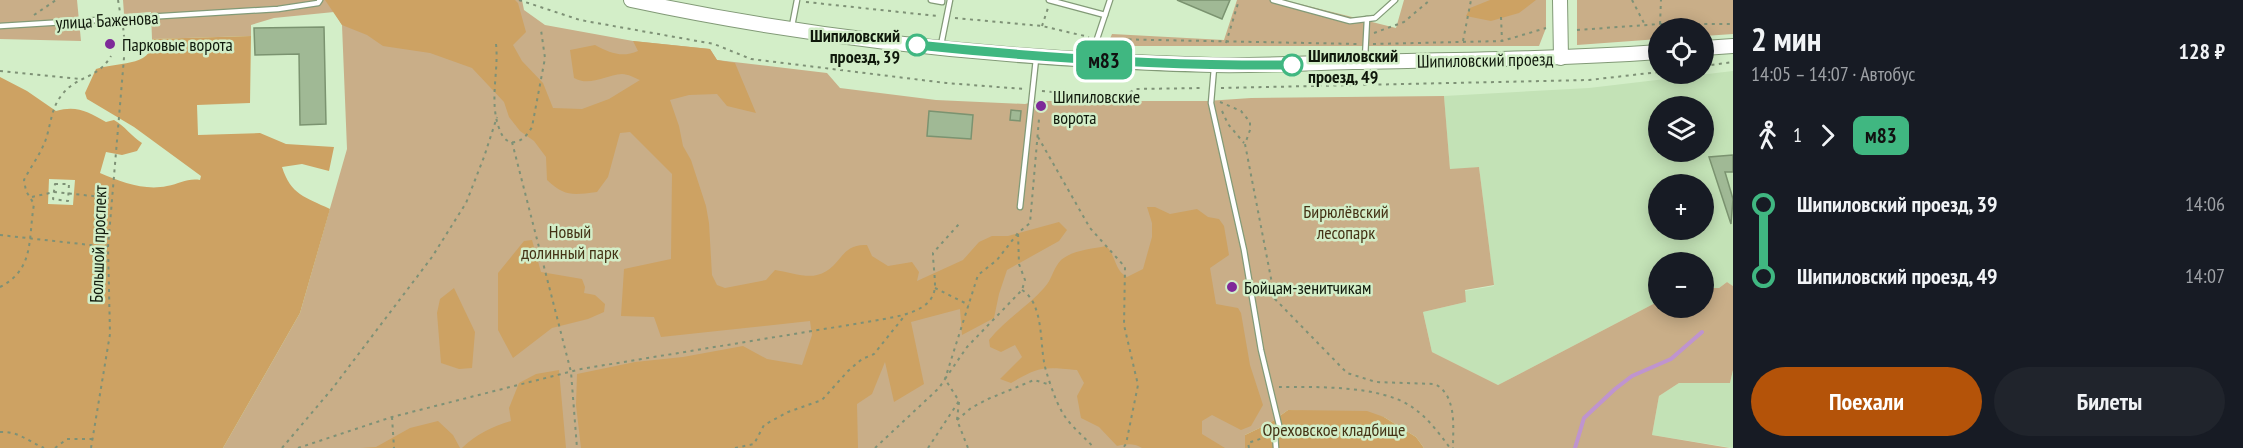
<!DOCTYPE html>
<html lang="ru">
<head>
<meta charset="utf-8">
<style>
  :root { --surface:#171b24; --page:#20242c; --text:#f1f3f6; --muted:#9ea1a6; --accent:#b45309 }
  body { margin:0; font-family:"PT Sans Narrow",sans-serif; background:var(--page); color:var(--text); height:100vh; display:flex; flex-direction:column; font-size:22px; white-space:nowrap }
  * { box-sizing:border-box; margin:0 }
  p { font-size:20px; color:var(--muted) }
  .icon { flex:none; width:33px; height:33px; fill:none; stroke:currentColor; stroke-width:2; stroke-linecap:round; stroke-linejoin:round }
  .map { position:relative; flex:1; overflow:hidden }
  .sheet { display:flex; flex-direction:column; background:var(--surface); width:510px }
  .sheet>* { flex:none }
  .badge { padding:0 12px; border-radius:9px; font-size:21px; line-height:39px }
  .controls { position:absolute; left:1648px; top:18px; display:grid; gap:12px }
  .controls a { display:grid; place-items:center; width:66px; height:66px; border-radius:50%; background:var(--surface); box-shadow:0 3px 15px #0003; font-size:30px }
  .map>.badge { position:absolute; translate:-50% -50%; box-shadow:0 0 0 3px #fff }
  .legs { display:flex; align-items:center; gap:9px; height:66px; padding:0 18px; font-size:20px }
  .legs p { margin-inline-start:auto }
  .head { display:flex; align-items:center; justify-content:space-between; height:102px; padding:0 18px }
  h1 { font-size:33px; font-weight:600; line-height:45px }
  .button { display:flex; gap:12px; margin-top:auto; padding:12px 18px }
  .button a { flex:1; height:69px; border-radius:36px; background:var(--accent); color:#fff; font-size:24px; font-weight:600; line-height:69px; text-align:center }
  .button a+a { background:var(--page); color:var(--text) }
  ul { padding:0 18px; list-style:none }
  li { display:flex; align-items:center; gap:21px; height:72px; font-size:22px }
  li i { display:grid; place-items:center; width:9px; height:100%; margin:0 8px; background:currentColor }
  li i::after { content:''; width:15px; height:15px; margin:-8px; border:4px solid; border-radius:50%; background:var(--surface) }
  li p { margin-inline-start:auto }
  li:first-child i { background:linear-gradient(#0000 50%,currentColor 0) }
  li:last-child i { background:linear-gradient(currentColor 50%,#0000 0) }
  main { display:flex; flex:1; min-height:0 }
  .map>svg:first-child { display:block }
  .built { fill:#c3e2b6; fill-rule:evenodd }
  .green { fill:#c9ae88 }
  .forest { fill:#cda263; fill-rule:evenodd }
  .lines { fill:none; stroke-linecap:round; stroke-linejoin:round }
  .stream { stroke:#bf94cf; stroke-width:4 }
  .building { fill:#a0b995; stroke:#7b9370; stroke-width:1.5 }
  .service-casing { stroke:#829a77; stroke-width:7 }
  .secondary-casing { stroke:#829a77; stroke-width:16 }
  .path { stroke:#7e9176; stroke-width:2; stroke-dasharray:3 4.5; stroke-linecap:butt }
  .service { stroke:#fff; stroke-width:4.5 }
  .secondary { stroke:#fff; stroke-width:14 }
  .line-1-casing { stroke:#fff; stroke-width:14 }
  .line-1 { stroke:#40b781; stroke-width:9 }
  .poi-dot { fill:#7e2a99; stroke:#d3eec8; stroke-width:2 }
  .stop-1-dot { fill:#fff; stroke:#40b781; stroke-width:3 }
  .labels { text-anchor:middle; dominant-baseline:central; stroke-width:5; stroke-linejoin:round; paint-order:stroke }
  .street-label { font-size:18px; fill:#0f180b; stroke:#d3eec8 }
  .stop-label { font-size:18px; font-weight:bold; fill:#0f180b; stroke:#d3eec8; text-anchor:end }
  .poi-label { font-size:18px; fill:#0f180b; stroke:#d3eec8; text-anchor:start }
  .park-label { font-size:18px; fill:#443215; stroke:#d3eec8 }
</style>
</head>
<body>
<main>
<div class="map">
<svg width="1733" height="448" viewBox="0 0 1733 448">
  <rect width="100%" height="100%" fill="#d3eec8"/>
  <g class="built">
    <path d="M1733 71V286L1727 282 1719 288H1704V262H1659V301L1498 385 1432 352 1423 312 1466 302 1464 291 1494 286 1479 167 1450 170 1444 96 1589 88ZM1659 106H1704V152H1659ZM1659 184H1704V230H1659Z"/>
    <path d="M1733 370V448L1652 435 1659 396 1679 383H1730Z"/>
  </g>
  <g class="green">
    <path d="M0 0H77L81 41 0 39Z"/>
    <path d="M123 0H522L524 10 545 25 633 41 710 49 717 60 827 73 840 88 936 100 1025 104 1037 101H1207L1251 98 1444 96 1450 169 1479 167 1494 285 1465 290 1466 302 1423 312 1432 352 1498 385 1659 301V308H1704V288H1719L1727 282 1733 286V370L1730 383H1679L1659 396 1652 435 1730 448H1424L1416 437 1384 417 1288 410 1270 423 1245 435V448H223L300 313 347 149 342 25 334 12 274 18 251 25V36L152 39 151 12 124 14Z"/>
    <path d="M1237 0H1284L1396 28 1404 0H1546V28L1539 46H1113L1109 41 1112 34 1224 40Z"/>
    <path d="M1577 0H1733V34L1704 36V28H1659V39L1577 45Z"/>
  </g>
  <g class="forest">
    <path d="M325 0H515L518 3 526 32 513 45 522 61 543 83 553 108 582 109 609 99 640 80C635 78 628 74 622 74 605 75 590 87 574 78L570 50 595 45C610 53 622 58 638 51L633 41 710 49 717 60 735 63 756 113 727 106 717 94 689 95 670 100 679 126 683 146 691 160 706 206 709 223 712 275 717 285 725 288 766 280 775 270C788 272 806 278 817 275 842 269 839 243 867 245L872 256 888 266 912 262 919 272 917 281 963 260 979 242 992 236H1008L1059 222 1067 230 1059 241 1007 270 999 294 994 318 962 335 960 309 911 322 924 384 894 402 885 362 872 394 857 404 858 448H581L576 405 577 374 635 362 683 357 743 346 767 359 802 365 812 335 810 321 661 337 654 317 621 316 624 269 671 259 672 174 630 132 620 133 608 177 597 192C573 195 565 197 547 180L546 157 534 141 520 131 509 117 504 102 472 68 430 53 383 46 367 35 342 25Z"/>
    <path d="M1490 0H1536L1519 13 1491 21 1466 16 1470 8Z"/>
    <path d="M251 36 250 103 197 105 198 135 260 133 286 144 334 147 329 171 302 164 282 167C291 195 305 197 330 209L300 313 223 448H0V77L27 91 56 111C77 105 88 112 106 122L114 120C125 126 131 136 142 143L137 151 122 155 106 152 100 173C121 182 145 191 167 186 180 184 187 178 200 180L201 176 134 127 87 99 85 93 96 69C115 62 155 67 152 39ZM49 179 75 180 73 205 48 204Z"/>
    <path d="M1147 207H1155L1170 214 1197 209 1208 217 1219 219 1224 226 1229 255 1210 268 1216 304 1238 308 1241 313 1250 365 1263 405 1251 426 1241 430 1212 415 1202 421V434L1225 448H1142C1134 443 1126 444 1117 446L1099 427 1081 418 1077 396 1084 383 1077 370C1043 367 1040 366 1011 383L1000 379 1022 357 1015 345 1001 352 990 347 989 340C1005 320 1027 307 1044 288 1052 280 1053 268 1061 260 1073 250 1092 249 1106 246 1116 255 1114 270 1127 277L1143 269 1152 237V223Z"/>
    <path d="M532 240 541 272 582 279 585 287 584 293 595 295 605 304 604 312 588 319 552 328 513 358 498 330V273L524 241Z"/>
    <path d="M454 288 475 332 472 368 459 369 441 363 437 313 440 299Z"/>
    <path d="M559 370 566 448H462C477 434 491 427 511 421L509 408 519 383 536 374Z"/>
    <path d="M1288 410 1367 411 1384 417 1416 437 1424 448H1245V435L1270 423Z"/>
    <path d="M438 421 453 435 460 448H361L376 447 410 428Z"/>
  </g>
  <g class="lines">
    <path class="stream" d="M1575 448 1584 418 1615 389 1632 376 1671 359 1702 332"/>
  </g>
  <g class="building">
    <path d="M1177 0H1230L1222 19Z"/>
    <path d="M324 27 326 124 300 125 299 54 255 55 254 28Z"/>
    <path d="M1011 110 1021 111 1020 121 1010 120Z"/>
    <path d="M929 111 973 115 971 139 927 136Z"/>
    <path d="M1733 155V172H1725L1733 199 1731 224 1709 157Z"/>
  </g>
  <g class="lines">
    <g class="service-casing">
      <g id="service">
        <path d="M931 0 942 2V0"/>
        <path d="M1049 0 1105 15"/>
        <path d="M1273 0 1350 21 1375 18 1395 0"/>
        <path d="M0 26 278 9 318 3 320 0"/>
        <path d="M792 26 797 0"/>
        <path d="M941 45 950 0"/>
        <path d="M1094 58 1097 39 1110 0"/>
        <path d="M1365 58 1367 19"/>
        <path d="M1214 68 1211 103 1244 250 1261 350 1279 425 1275 435 1276 448"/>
        <path d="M1020 207 1036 59"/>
      </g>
    </g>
    <g class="secondary-casing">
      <g id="secondary">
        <path d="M631 0C822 41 1018 60 1213 65 1260 66 1306 63 1353 62 1455 60 1557 59 1659 52"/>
        <path d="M1560 0 1561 58"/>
        <path d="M1704 48 1733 46"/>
      </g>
    </g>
    <g class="path">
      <path d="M118 0 120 12"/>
      <path d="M519 0 580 20 714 44 751 59 946 83 1024 89"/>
      <path d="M1632 0 1645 25"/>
      <path d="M806 2 937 16"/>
      <path d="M34 15 56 0"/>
      <path d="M1501 17 1502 41"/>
      <path d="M955 18 1042 26 1089 37"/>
      <path d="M1660 24 1661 0"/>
      <path d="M1042 26 1048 8"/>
      <path d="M1577 30 1660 24H1733"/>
      <path d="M1374 33 1404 22 1430 0"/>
      <path d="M1106 39 1358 44"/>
      <path d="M1463 41 1471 0"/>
      <path d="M1226 43 1239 0"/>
      <path d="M496 44C499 71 489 101 499 128 506 150 523 144 532 127L545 58 541 30"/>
      <path d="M1373 44 1502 41 1546 28"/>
      <path d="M1704 66 1733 62"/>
      <path d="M0 71 81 79"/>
      <path d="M1221 88 1589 80 1659 72"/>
      <path d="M1042 91 1121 98 1135 89 1204 88"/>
      <path d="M1220 102 1241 111 1250 122V130L1245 144 1275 299 1347 373 1376 382 1435 384C1457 396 1453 426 1453 448"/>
      <path d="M1222 111 1228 124 1244 143"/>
      <path d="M1038 137 1090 228 1125 267 1124 325 1138 385 1126 444 1123 448"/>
      <path d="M512 142 571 372 577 448"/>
      <path d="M55 184H69L68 201 53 199Z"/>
      <path d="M32 197 54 192 112 198"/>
      <path d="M0 235 108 247"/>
      <path d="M0 287C35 269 28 239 34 204L26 191 24 180C30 168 39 156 44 144 51 128 50 110 61 96 76 75 97 80 111 56"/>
      <path d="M935 288 969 305"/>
      <path d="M1022 290C1043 303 1040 340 1044 362 1045 370 1055 399 1059 406 1067 424 1081 433 1094 448"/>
      <path d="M1279 387C1317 387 1380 385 1412 407 1427 417 1439 433 1450 448"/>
      <path d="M959 402 957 420 968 448"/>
      <path d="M392 417 394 448"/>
      <path d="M957 420 971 408 988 399 1034 380 1051 385"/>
      <path d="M0 432C18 431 28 441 44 448"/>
      <path d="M55 448 67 439H93"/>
      <path d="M91 448 110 334 108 247 125 46 123 26"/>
      <path d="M282 448 332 389 432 257 466 203 484 157 497 117"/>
      <path d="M298 448 392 417 581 369 879 320C899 316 934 312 935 286 935 275 933 263 933 253L959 224"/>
      <path d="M735 448 754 444 764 425 788 412 822 400 848 371 862 359 874 354 906 314"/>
      <path d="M875 448 939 388 945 379 978 275 997 260 1018 233 1030 223 1039 119 1037 118"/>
      <path d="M928 448 959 401 945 379 967 347 1022 290 1025 280 1019 264 1018 233"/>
      <path d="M1249 448 1248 443 1266 437"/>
    </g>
    <use href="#service" class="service"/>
    <use href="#secondary" class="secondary"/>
  </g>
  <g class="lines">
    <g class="line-1-casing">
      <path id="line-1" d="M917 45C1042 58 1167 66 1292 65"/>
    </g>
    <use href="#line-1" class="line-1"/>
  </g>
  <g class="poi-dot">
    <circle cx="110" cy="44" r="6"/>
    <circle cx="1041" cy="106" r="6"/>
    <circle cx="1232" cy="287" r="6"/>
  </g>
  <g class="stop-1-dot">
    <circle cx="917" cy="45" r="10"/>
    <circle cx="1292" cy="65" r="10"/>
  </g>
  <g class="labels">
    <g class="street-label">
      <text transform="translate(107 20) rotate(-3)">улица Баженова</text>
      <text transform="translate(1485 60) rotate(-1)">Шипиловский проезд</text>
      <text transform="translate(98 244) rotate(-88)">Большой проспект</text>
    </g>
    <g class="stop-label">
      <text x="900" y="35">Шипиловский<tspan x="900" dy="21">проезд, 39</tspan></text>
      <text x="1308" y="55" text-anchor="start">Шипиловский<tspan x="1308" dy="21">проезд, 49</tspan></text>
    </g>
    <g class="poi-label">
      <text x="122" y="44">Парковые ворота</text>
      <text x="1053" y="96">Шипиловские<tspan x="1053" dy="21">ворота</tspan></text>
      <text x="1244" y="287">Бойцам-зенитчикам</text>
    </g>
    <g class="park-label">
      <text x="1346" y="211">Бирюлёвский<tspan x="1346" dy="21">лесопарк</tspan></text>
      <text x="570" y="231">Новый<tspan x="570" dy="21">долинный парк</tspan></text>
      <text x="1334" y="429">Ореховское кладбище</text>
    </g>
  </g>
</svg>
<div class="controls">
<a><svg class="icon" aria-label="locate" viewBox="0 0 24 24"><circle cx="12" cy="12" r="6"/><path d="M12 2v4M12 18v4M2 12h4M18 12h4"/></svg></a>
<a><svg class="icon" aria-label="layers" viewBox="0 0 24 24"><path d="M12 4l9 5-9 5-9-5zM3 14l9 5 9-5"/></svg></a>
<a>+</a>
<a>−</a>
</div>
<b class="badge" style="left:1104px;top:60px;background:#40b781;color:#111">м83</b>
</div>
<section class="sheet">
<div class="head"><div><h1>2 мин</h1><p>14:05 – 14:07 · Автобус</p></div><b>128 ₽</b></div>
<div class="legs"><svg class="icon" aria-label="walk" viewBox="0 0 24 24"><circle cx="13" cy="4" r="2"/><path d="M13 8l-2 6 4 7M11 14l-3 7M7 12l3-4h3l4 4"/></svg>1<svg class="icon" aria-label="forward" viewBox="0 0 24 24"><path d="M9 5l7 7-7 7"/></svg><b class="badge" style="background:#40b781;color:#111">м83</b></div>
<ul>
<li><i style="color:#40b781"></i><b>Шипиловский проезд, 39</b><p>14:06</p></li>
<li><i style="color:#40b781"></i><b>Шипиловский проезд, 49</b><p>14:07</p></li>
</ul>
<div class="button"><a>Поехали</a><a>Билеты</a></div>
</section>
</main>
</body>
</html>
